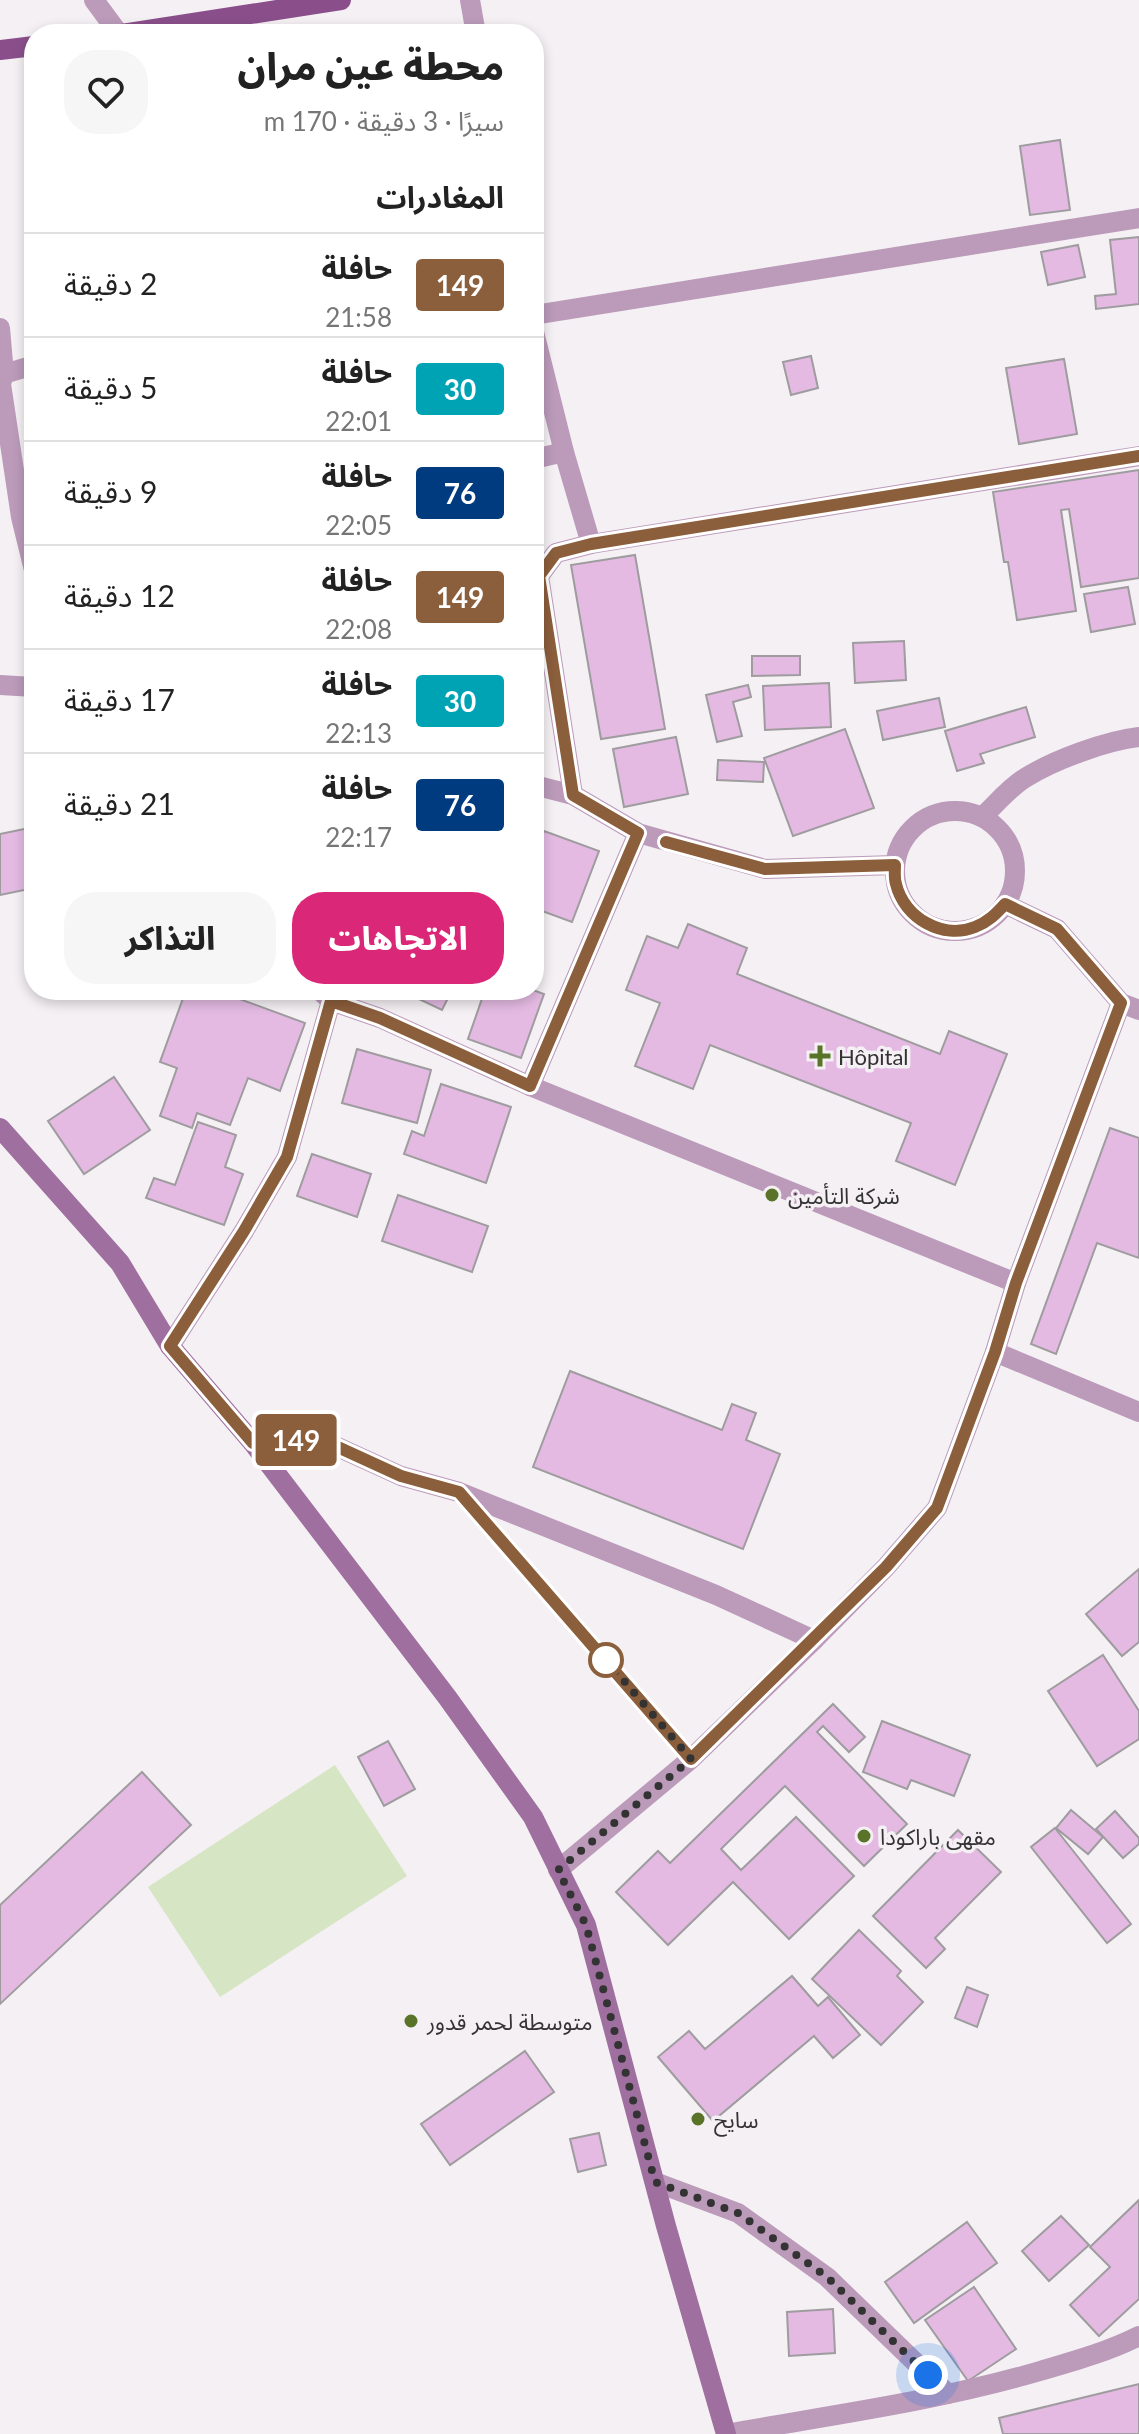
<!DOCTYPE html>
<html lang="ar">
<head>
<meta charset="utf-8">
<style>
  :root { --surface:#fff; --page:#f6f6f6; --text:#222; --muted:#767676; --line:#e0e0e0; --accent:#db2777 }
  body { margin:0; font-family:Lato,"Noto Sans Arabic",sans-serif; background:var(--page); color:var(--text); direction:rtl; height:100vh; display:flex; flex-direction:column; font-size:30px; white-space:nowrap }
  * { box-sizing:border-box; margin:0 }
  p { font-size:26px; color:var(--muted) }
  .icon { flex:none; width:44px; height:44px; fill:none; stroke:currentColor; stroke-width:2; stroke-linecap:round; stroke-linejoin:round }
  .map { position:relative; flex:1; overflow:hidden; direction:ltr }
  .side { position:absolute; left:24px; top:24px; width:520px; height:976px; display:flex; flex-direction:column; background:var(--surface); border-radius:32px; box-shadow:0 4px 12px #0003; direction:rtl }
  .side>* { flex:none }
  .badge { padding:0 16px; border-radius:6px; font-size:28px; line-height:52px }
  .you { position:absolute; width:40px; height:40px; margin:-20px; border:6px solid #fff; border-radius:50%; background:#1a73e8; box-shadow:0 0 0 12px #1a73e833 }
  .map>.badge { position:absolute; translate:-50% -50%; box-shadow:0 0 0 4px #fff }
  h2 { padding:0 40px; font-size:30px; line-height:72px }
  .round { display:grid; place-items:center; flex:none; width:84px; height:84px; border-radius:32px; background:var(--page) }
  .headline { display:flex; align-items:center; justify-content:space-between; height:136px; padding:0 40px }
  h1 { font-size:38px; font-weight:800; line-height:60px }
  .cta { display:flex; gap:16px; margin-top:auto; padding:16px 40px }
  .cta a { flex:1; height:92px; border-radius:32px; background:var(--accent); color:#fff; font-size:32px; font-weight:800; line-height:92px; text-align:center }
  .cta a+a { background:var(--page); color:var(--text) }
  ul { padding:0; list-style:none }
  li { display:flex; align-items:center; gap:24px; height:104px; padding:0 40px; border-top:2px solid var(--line) }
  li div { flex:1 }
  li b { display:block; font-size:30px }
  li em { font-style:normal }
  li .badge { min-width:88px; font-weight:700; text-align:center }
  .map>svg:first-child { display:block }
  .green { fill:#d6e5c3 }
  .building { fill:#e4bae3; stroke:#9f9c9f; stroke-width:2 }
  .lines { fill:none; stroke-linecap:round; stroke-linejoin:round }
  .service { stroke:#bb9aba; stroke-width:16 }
  .minor { stroke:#bb9aba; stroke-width:20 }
  .secondary { stroke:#9f6f9f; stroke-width:20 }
  .primary { stroke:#8a4f8b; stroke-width:20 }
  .line-casing { stroke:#fff; stroke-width:18 }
  .line { stroke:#8b5e3c; stroke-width:12 }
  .walk { stroke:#343334; stroke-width:8; stroke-dasharray:0 14.4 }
  .poi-dot { fill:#597428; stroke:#f4f0f3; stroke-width:3 }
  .stop-dot { fill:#fff; stroke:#8b5e3c; stroke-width:4 }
  .labels { text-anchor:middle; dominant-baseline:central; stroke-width:7; stroke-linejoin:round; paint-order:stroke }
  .poi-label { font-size:22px; fill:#343334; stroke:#f4f0f3; text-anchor:start }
</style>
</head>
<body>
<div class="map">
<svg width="1139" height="2434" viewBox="0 0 1139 2434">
  <rect width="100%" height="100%" fill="#f4f0f3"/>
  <path class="green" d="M335 1765 407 1876 220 1997 148 1887Z"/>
  <g class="building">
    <path d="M1060 140 1070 210 1030 215 1020 146Z"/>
    <path d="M1139 237V304L1096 309 1095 296 1116 294 1110 240Z"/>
    <path d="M1078 245 1085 277 1048 285 1041 252Z"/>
    <path d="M811 356 818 388 791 395 783 362Z"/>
    <path d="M1064 359 1077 434 1019 444 1006 368Z"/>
    <path d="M1139 470V578L1081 587 1069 509 1061 510 1076 611 1017 620 1008 562H1004L993 492Z"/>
    <path d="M635 555 665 729 601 739 571 565Z"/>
    <path d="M1128 587 1135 624 1091 632 1084 594Z"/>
    <path d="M904 641 906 680 855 683 853 643Z"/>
    <path d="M752 656H800V675L752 676Z"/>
    <path d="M829 683 831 727 765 730 763 686Z"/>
    <path d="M748 685 751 697 733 702 742 736 717 742 706 695Z"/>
    <path d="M939 698 945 727 883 740 877 711Z"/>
    <path d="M1026 707 1035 737 980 754 984 763 957 771 945 731Z"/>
    <path d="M845 729 874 808 793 836 764 758Z"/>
    <path d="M676 737 688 794 624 807 613 749Z"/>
    <path d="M718 760 764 762 763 782 717 780Z"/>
    <path d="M34 827V888L0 895V834Z"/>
    <path d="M544 831 599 851 572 922 534 908V858Z"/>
    <path d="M688 924 747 948 737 974 940 1054 949 1031 1007 1054 955 1185 896 1161 911 1123 710 1045 693 1089 635 1066 660 1003 626 990 647 936 678 948Z"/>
    <path d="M186 990H215L305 1023 280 1091 248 1078 230 1125 197 1113 192 1128 160 1116 177 1068 160 1062Z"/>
    <path d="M400 990H452L442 1010Z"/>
    <path d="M485 990H533L544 994 521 1058 468 1039Z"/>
    <path d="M357 1049 431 1070 417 1123 342 1103Z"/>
    <path d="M114 1077 150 1130 84 1174 48 1121Z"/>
    <path d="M441 1084 511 1107 486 1183 404 1154 412 1131 424 1136Z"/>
    <path d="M198 1122 236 1135 225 1167 243 1174 224 1225 146 1198 154 1178 175 1185Z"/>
    <path d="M1110 1128 1139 1138V1258L1097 1243 1056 1354 1031 1344Z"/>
    <path d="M312 1154 371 1174 357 1217 297 1196Z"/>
    <path d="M398 1195 488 1226 472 1272 382 1241Z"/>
    <path d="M570 1371 722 1430 732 1404 756 1413 746 1440 780 1454 743 1549 533 1467Z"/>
    <path d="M1139 1569V1642L1122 1656 1086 1614Z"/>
    <path d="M1103 1655 1139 1711V1739L1097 1766 1048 1691Z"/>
    <path d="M833 1704 865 1737 849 1752 823 1726 817 1732 907 1824 864 1866 785 1786 721 1849 741 1870 796 1817 854 1876 789 1939 733 1882 668 1945 616 1892 658 1851 670 1863Z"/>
    <path d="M882 1721 970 1755 954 1796 911 1780 907 1789 863 1772Z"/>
    <path d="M388 1741 415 1789 384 1806 358 1757Z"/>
    <path d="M142 1772 191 1825 0 2004V1905Z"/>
    <path d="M1071 1810 1103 1837 1088 1854 1056 1828Z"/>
    <path d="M1115 1811 1139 1838V1844L1123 1858 1096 1829Z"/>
    <path d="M1055 1828 1131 1924 1107 1943 1031 1847Z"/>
    <path d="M958 1830 1001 1872 935 1938 945 1949 926 1968 873 1916Z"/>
    <path d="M859 1930 901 1971 897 1976 923 2002 881 2045 812 1979Z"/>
    <path d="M792 1976 818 2006 828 1997 860 2035 833 2058 814 2036 713 2121 658 2057 689 2031 705 2049Z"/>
    <path d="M967 1987 988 1995 977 2027 955 2018Z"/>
    <path d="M525 2051 554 2092 450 2165 421 2124Z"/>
    <path d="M599 2133 606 2165 578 2172 570 2139Z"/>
    <path d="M1139 2200V2299L1099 2336 1070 2305 1110 2267 1090 2247Z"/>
    <path d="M1061 2216 1089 2245 1049 2281 1022 2251Z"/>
    <path d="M967 2222 997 2263 914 2323 885 2282Z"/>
    <path d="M974 2287 1016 2349 968 2381 925 2320Z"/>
    <path d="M833 2309 835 2353 789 2356 787 2312Z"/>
    <path d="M1139 2384V2434H1003L999 2418Z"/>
  </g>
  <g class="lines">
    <path class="service" d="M460 1493 691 1759"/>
    <g class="minor">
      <path d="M94 0 119 34"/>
      <path d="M470 0 476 34"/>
      <path d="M534 315 1139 218"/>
      <path d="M0 328 4 374 1 384 21 517 34 570"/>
      <path d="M534 332 564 452 591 544 556 553 539 576 573 795"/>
      <path d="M4 374 34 365"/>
      <path d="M534 459 564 452"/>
      <path d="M591 544 1139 456"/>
      <path d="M0 685 34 687"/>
      <path d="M534 785 573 795 638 833 765 869 895 865"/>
      <circle cx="955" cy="871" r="60"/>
      <path d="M982 817C996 804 1009 788 1025 778 1054 760 1105 741 1139 737"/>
      <path d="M1005 904 1057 929 1121 1003 1139 1010"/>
      <path d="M331 1001 380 1018 530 1086 1016 1283"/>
      <path d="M530 1086 638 833"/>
      <path d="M170 1346 244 1231 287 1157 331 1001 319 990"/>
      <path d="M995 1352 1139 1412"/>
      <path d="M253 1443 318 1438 401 1476 459 1492 716 1595 814 1640 691 1759 558 1870"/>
      <path d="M814 1640 886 1567 937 1508 995 1352 1016 1283 1121 1003"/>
      <path d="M655 2182 738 2213 827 2277 948 2394"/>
      <path d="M726 2434C831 2415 938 2401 1040 2371 1074 2361 1107 2352 1139 2336"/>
    </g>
    <path class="secondary" d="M0 1128 120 1263 170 1346 253 1443 447 1697 533 1817 586 1925 666 2226 726 2434"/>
    <g class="primary">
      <path d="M122 34 341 0"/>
      <path d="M0 50 34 46"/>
    </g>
  </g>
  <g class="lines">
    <g class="line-casing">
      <path id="line" d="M666 842 765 869 895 865C895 871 894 878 896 884 904 918 943 940 975 927 988 922 996 914 1005 904L1057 929 1121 1003 1016 1283 995 1352 937 1508 886 1567 691 1759 459 1492 401 1476 318 1438 253 1443 170 1346 244 1231 287 1157 331 1001 380 1018 530 1086 638 833 573 795 539 576 556 553 591 544 1139 456"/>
    </g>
    <use href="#line" class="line"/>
    <path class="walk" d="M606 1660 691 1759 558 1870 586 1925 655 2182 738 2213 827 2277 928 2375"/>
  </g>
  <g class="poi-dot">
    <path d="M816 1044h8v8h8v8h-8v8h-8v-8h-8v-8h8z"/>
    <circle cx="772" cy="1195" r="8"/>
    <circle cx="864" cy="1836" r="8"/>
    <circle cx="411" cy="2021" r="8"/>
    <circle cx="698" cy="2119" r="8"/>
  </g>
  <circle class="stop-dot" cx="606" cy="1660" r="16"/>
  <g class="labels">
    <g class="poi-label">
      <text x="838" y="1056">Hôpital</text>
      <text x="788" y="1195">شركة التأمين</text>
      <text x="880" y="1836">مقهى باراكودا</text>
      <text x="427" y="2021">متوسطة لحمر قدور</text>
      <text x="714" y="2119">سايح</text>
    </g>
  </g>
</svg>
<div class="you" style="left:928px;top:2375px"></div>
<b class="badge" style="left:296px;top:1440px;background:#8b5e3c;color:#fff">149</b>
<section class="side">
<div class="headline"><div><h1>محطة عين مران</h1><p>سيرًا · 3 دقيقة · 170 m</p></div><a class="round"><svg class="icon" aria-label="heart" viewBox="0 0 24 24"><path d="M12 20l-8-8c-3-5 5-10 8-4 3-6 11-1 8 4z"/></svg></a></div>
<h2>المغادرات</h2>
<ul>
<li><span class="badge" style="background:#8b5e3c;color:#fff">149</span><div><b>حافلة</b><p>21:58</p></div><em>2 دقيقة</em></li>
<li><span class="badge" style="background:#00a3b4;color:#fff">30</span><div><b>حافلة</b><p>22:01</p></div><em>5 دقيقة</em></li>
<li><span class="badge" style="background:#003b80;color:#fff">76</span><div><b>حافلة</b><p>22:05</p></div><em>9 دقيقة</em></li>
<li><span class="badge" style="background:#8b5e3c;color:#fff">149</span><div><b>حافلة</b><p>22:08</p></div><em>12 دقيقة</em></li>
<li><span class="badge" style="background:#00a3b4;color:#fff">30</span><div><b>حافلة</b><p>22:13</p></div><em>17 دقيقة</em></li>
<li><span class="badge" style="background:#003b80;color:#fff">76</span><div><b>حافلة</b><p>22:17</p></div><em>21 دقيقة</em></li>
</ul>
<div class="cta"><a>الاتجاهات</a><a>التذاكر</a></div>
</section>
</div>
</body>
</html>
